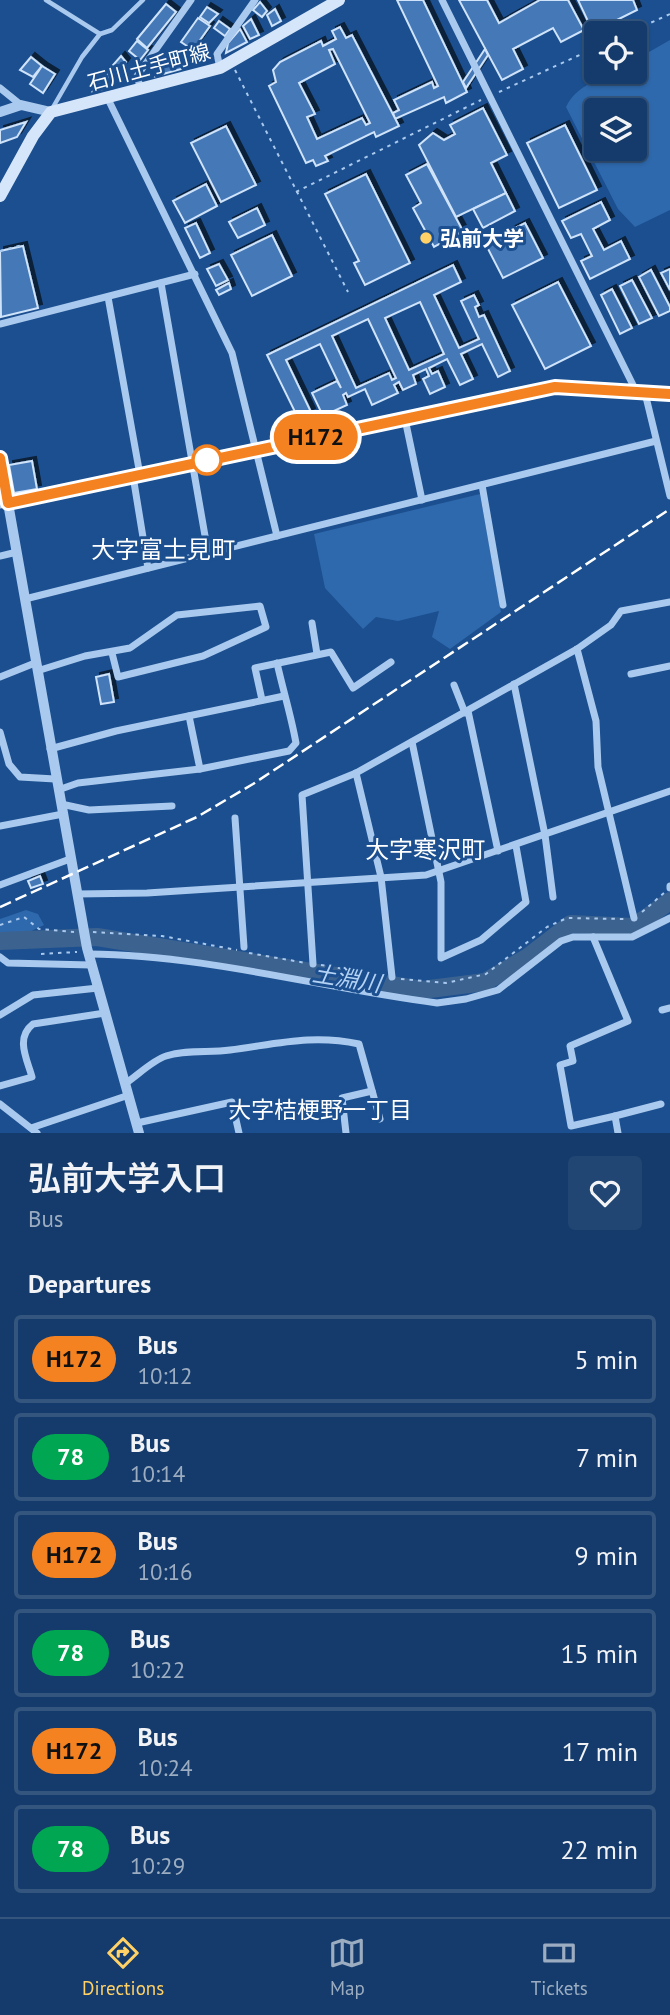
<!DOCTYPE html>
<html lang="en">
<head>
<meta charset="utf-8">
<style>
  :root { --surface:#143b6b; --page:#214673; --text:#f1f3f6; --muted:#9dadc1; --line:#33557e; --accent:#ffd166 }
  body { margin:0; font-family:"PT Sans","Noto Sans JP",sans-serif; background:var(--page); color:var(--text); height:100vh; display:flex; flex-direction:column; font-size:26px; white-space:nowrap }
  * { box-sizing:border-box; margin:0 }
  p { font-size:23px; color:var(--muted) }
  .icon { flex:none; width:38px; height:38px; fill:none; stroke:currentColor; stroke-width:2; stroke-linecap:round; stroke-linejoin:round }
  .map { position:relative; height:1133px; overflow:hidden }
  .panel { display:flex; flex-direction:column; background:var(--surface); flex:1 }
  .panel>* { flex:none }
  .badge { padding:0 14px; border-radius:23px; font-size:24px; line-height:46px }
  .tools { position:absolute; left:584px; top:21px; display:grid; gap:14px }
  .tools a { display:grid; place-items:center; width:63px; height:63px; border-radius:7px; background:var(--surface); box-shadow:0 2px 5px #0004,0 0 0 2px var(--line); font-size:35px }
  .map>.badge { position:absolute; translate:-50% -50%; box-shadow:0 0 0 4px #fff }
  h2 { padding:0 28px; font-size:26px; line-height:63px }
  .round { display:grid; place-items:center; flex:none; width:74px; height:74px; border-radius:7px; background:var(--page) }
  .summary { display:flex; align-items:center; justify-content:space-between; height:119px; padding:0 28px }
  h1 { font-size:33px; font-weight:600; line-height:52px }
  ul { padding:0; list-style:none }
  li { display:flex; align-items:center; gap:21px; height:88px; margin:0 14px 10px; padding:0 14px; border:4px solid var(--line); border-radius:7px }
  li div { flex:1 }
  li b { display:block; font-size:26px }
  li em { font-style:normal }
  li .badge { min-width:77px; font-weight:700; text-align:center }
  .tabs { display:flex; justify-content:space-around; align-items:center; height:98px; border-top:2px solid var(--line); background:var(--surface); font-size:19px; color:var(--muted) }
  .tabs a { display:grid; justify-items:center; gap:4px }
  .tabs .on { color:var(--accent) }
  .map>svg:first-child { display:block }
  .green { fill:#2e69ad; fill-rule:evenodd }
  .lines { fill:none; stroke-linecap:round; stroke-linejoin:round }
  .river { stroke:#3c6290; stroke-width:18 }
  .building { fill:#4478b7; stroke:#cfe3fa; stroke-width:2; fill-rule:evenodd; filter:url(#shadow) }
  .path { stroke:#a9c9ee; stroke-width:2; stroke-dasharray:3.5 5; stroke-linecap:butt }
  .service { stroke:#a9c9ee; stroke-width:4.5 }
  .minor { stroke:#a9c9ee; stroke-width:7 }
  .tertiary { stroke:#a9c9ee; stroke-width:10 }
  .secondary { stroke:#d6e6fa; stroke-width:12 }
  .rail { stroke:#fff; stroke-width:2.5; stroke-dasharray:12 5; stroke-linecap:butt }
  .line-casing { stroke:#fff; stroke-width:16 }
  .line { stroke:#f58220; stroke-width:10 }
  .poi-dot { fill:#ffd166; stroke:#1b4f8f; stroke-width:2.5 }
  .stop-dot { fill:#fff; stroke:#f58220; stroke-width:3.5 }
  .labels { text-anchor:middle; dominant-baseline:central; stroke-width:6; stroke-linejoin:round; paint-order:stroke }
  .street-label { font-size:21px; fill:#fff; stroke:#1b4f8f }
  .poi-label { font-size:21px; font-weight:bold; fill:#fff; stroke:#1b4f8f; text-anchor:start }
  .water-label { font-size:23px; font-style:italic; fill:#b5d3f5; stroke:#1b4f8f }
  .neighbourhood-label { font-size:23px; fill:#fff; stroke:#1b4f8f }
  .quarter-label { font-size:24px; fill:#fff; stroke:#1b4f8f }
</style>
</head>
<body>
<div class="map">
<svg width="670" height="1133" viewBox="0 0 670 1133">
  <defs>
    <filter id="shadow"><feDropShadow dx="4" dy="-4" stdDeviation="0" flood-color="#0009"/></filter>
  </defs>
  <rect width="100%" height="100%" fill="#1b4f8f"/>
  <g class="green">
    <path d="M670 40V210L635 227 618 209 566 107C577 83 611 72 635 72V60ZM597 110H635V149H597Z"/>
    <path d="M480 494 501 612 450 649 432 637 439 611 398 621 376 617 363 629 325 588 314 534Z"/>
    <path d="M26 910 38 914 44 925 27 933 0 935V919Z"/>
  </g>
  <g class="lines">
    <path class="river" d="M0 941 97 937 422 990 485 982 528 957 571 924 633 927 670 901"/>
  </g>
  <g class="building">
    <path d="M397 0H423L467 92 446 103 444 97 395 119 393 113 399 110 394 100 432 82 434 88 438 86Z"/>
    <path d="M459 0H487L499 23 540 0H568L584 30 561 42 553 28 513 49 523 69 502 80Z"/>
    <path d="M578 0H633L637 10 593 32Z"/>
    <path d="M260 2 267 11 262 17 253 10Z"/>
    <path d="M166 4 176 12 147 48 137 39Z"/>
    <path d="M207 7 218 14 209 23 200 17Z"/>
    <path d="M275 9 281 21 272 26 267 15Z"/>
    <path d="M198 18 210 26 193 50 181 42Z"/>
    <path d="M251 19 259 35 250 39 243 26Z"/>
    <path d="M219 21 230 29 225 36 214 28Z"/>
    <path d="M340 27 346 38 352 35 399 126 376 137 374 132 325 156 328 161 316 166 313 160 306 163 269 86 276 82 273 70 280 62 321 41 323 46 336 39 332 31ZM333 49 370 123 366 125 362 118 317 139 307 117 315 114 299 83 335 64 329 50Z"/>
    <path d="M240 29 247 42 226 53 228 43Z"/>
    <path d="M137 41 148 50 140 60 129 51Z"/>
    <path d="M485 49 488 55 466 88 463 82Z"/>
    <path d="M186 51 188 64 185 68 156 76 171 54Z"/>
    <path d="M121 56 126 62 114 79 106 73Z"/>
    <path d="M31 57 42 66 33 77 20 70Z"/>
    <path d="M42 66 55 74 43 93 30 84Z"/>
    <path d="M105 74 113 82 108 88 93 91Z"/>
    <path d="M483 108 507 155 491 163 506 193 456 217 419 145 433 133 444 140 455 134 450 125Z"/>
    <path d="M26 122 17 137 0 143V130Z"/>
    <path d="M565 125 597 190 559 208 527 143Z"/>
    <path d="M226 126 256 185 221 202 191 143Z"/>
    <path d="M427 164 463 231 434 247 413 208 421 203 406 175Z"/>
    <path d="M366 174 410 263 365 285 354 263 359 261 325 194Z"/>
    <path d="M206 184 217 206 185 223 173 201Z"/>
    <path d="M506 193 515 211 483 228 473 209Z"/>
    <path d="M601 202 610 220 593 229 604 250 621 241 630 259 590 279 581 261 592 256 581 234 571 238 562 221Z"/>
    <path d="M257 208 265 225 238 238 229 222Z"/>
    <path d="M196 223 210 253 200 258 185 228Z"/>
    <path d="M525 223 543 258 503 278 485 243Z"/>
    <path d="M272 235 292 276 252 296 231 255Z"/>
    <path d="M23 246 38 308 1 317 0 251Z"/>
    <path d="M219 264 228 280 216 286 207 269Z"/>
    <path d="M453 265 461 282 434 295 459 348 479 339 461 301 474 295 479 305 475 307 479 317 484 315 510 371 498 377 482 344 461 354 473 379 460 385 447 359 429 368 432 374 438 371 445 387 430 394 423 379 429 376 426 369 413 375 416 384 403 390 399 382 394 385 398 393 372 405 365 389 348 397 346 393 343 395 347 405 323 416 312 393 337 381 341 388 320 344 286 360 311 412 298 418 267 355ZM420 302 444 354 409 370 385 318ZM368 319 396 378 392 380 389 373 356 388 332 336Z"/>
    <path d="M670 269V290L661 273Z"/>
    <path d="M651 270 670 307V311L659 316 639 277Z"/>
    <path d="M632 280 652 318 639 324 620 286Z"/>
    <path d="M558 282 591 346 545 369 512 305Z"/>
    <path d="M229 283 231 289 219 295 216 290Z"/>
    <path d="M612 289 632 328 620 334 601 295Z"/>
    <path d="M32 461 37 489 14 493 9 465Z"/>
    <path d="M109 674 114 702 101 704 96 677Z"/>
    <path d="M40 876 43 884 31 888 28 881Z"/>
  </g>
  <g class="lines">
    <g class="path">
      <path d="M628 33 670 14"/>
      <path d="M235 70 348 292"/>
      <path d="M499 92 597 47"/>
      <path d="M296 192 481 100"/>
      <path d="M0 251 22 245"/>
      <path d="M642 912 664 893"/>
      <path d="M0 925 24 917 39 929 74 932"/>
      <path d="M93 932 162 936 237 950"/>
      <path d="M249 953 306 963"/>
      <path d="M41 954 77 952"/>
      <path d="M321 965 385 976"/>
      <path d="M401 979 446 983 486 974 547 927 567 918 624 919"/>
    </g>
    <g class="service">
      <path d="M46 0 100 34"/>
      <path d="M52 109 82 57 100 34 112 30 143 0"/>
    </g>
    <g class="minor">
      <path d="M442 0 636 391"/>
      <path d="M220 68 217 54 255 0"/>
      <path d="M0 88 21 105"/>
      <path d="M141 90 137 76 191 0"/>
      <path d="M108 99 232 353 277 536"/>
      <path d="M161 283 208 553"/>
      <path d="M108 297 140 475"/>
      <path d="M0 324 195 274"/>
      <path d="M645 393 670 496"/>
      <path d="M405 419 422 500"/>
      <path d="M133 476 148 568"/>
      <path d="M482 485 503 605"/>
      <path d="M0 505 555 386 670 394"/>
      <path d="M0 556 17 552"/>
      <path d="M25 599 656 441"/>
      <path d="M312 623 317 654"/>
      <path d="M577 649 596 721 598 767 634 918"/>
      <path d="M37 671 85 656 130 648 177 615 260 606 266 627 203 656 118 677 112 653"/>
      <path d="M631 674 670 666"/>
      <path d="M0 677 35 663"/>
      <path d="M514 684 545 835 553 897"/>
      <path d="M454 685 465 713"/>
      <path d="M262 700 255 668 331 652 353 688 391 662"/>
      <path d="M468 711 498 851"/>
      <path d="M0 732 9 764 20 777 55 779"/>
      <path d="M412 742 441 882V958L481 940 526 902 516 846"/>
      <path d="M50 749 116 731 284 696"/>
      <path d="M200 769 289 751 296 743C291 715 283 690 277 663"/>
      <path d="M356 773 381 877 392 977"/>
      <path d="M58 790 78 783 200 769 189 716"/>
      <path d="M61 804 89 810 172 806"/>
      <path d="M235 818 244 947"/>
      <path d="M0 826 63 814"/>
      <path d="M0 885 70 859"/>
      <path d="M670 886V888"/>
      <path d="M77 894 147 893 426 875 670 791"/>
      <path d="M593 937 628 1021 570 1046 573 1061 560 1065 571 1126 615 1116 618 1133"/>
      <path d="M89 954C206 955 321 988 437 1003L466 999 498 990 561 941 573 937H632L670 918"/>
      <path d="M0 957 8 963 91 965"/>
      <path d="M313 964 302 795 356 773 577 649 611 625 621 611 670 602"/>
      <path d="M662 1010 670 1008"/>
      <path d="M0 1015 33 995 98 988"/>
      <path d="M126 1083C138 1075 153 1060 166 1056 187 1049 209 1053 230 1050 277 1044 312 1034 359 1044L380 1119"/>
      <path d="M0 1086 32 1077C27 1059 15 1038 33 1024L105 1013"/>
      <path d="M0 1104 37 1133"/>
      <path d="M615 1116 661 1104"/>
      <path d="M137 1123 232 1102 239 1133"/>
      <path d="M31 1128 129 1095"/>
      <path d="M346 1133 342 1098 372 1091"/>
    </g>
    <g class="tertiary">
      <path d="M0 112 21 105 51 112"/>
      <path d="M0 458 87 948 139 1133"/>
    </g>
    <path class="secondary" d="M0 196 33 136 51 112 220 68 339 0"/>
    <path class="rail" d="M0 907 197 817 253 784 670 509"/>
  </g>
  <g class="lines">
    <g class="line-casing">
      <path id="line" d="M0 458 8 503 555 387 670 394"/>
    </g>
    <use href="#line" class="line"/>
  </g>
  <circle class="poi-dot" cx="426" cy="238" r="7"/>
  <circle class="stop-dot" cx="207" cy="460" r="14"/>
  <g class="labels">
    <g class="street-label">
      <text transform="translate(149 67) rotate(-15)">石川土手町線</text>
    </g>
    <g class="poi-label">
      <text x="440" y="238">弘前大学</text>
    </g>
    <g class="water-label">
      <text transform="translate(347 978) rotate(9)">土淵川</text>
    </g>
    <g class="neighbourhood-label">
      <text x="320" y="1109">大字桔梗野一丁目</text>
    </g>
    <g class="quarter-label">
      <text x="163" y="549">大字富士見町</text>
      <text x="425" y="849">大字寒沢町</text>
    </g>
  </g>
</svg>
<div class="tools">
<a><svg class="icon" aria-label="locate" viewBox="0 0 24 24"><circle cx="12" cy="12" r="6"/><path d="M12 2v4M12 18v4M2 12h4M18 12h4"/></svg></a>
<a><svg class="icon" aria-label="layers" viewBox="0 0 24 24"><path d="M12 4l9 5-9 5-9-5zM3 14l9 5 9-5"/></svg></a>
</div>
<b class="badge" style="left:316px;top:437px;background:#f58220;color:#111">H172</b>
</div>
<section class="panel">
<div class="summary"><div><h1>弘前大学入口</h1><p>Bus</p></div><a class="round"><svg class="icon" aria-label="heart" viewBox="0 0 24 24"><path d="M12 20l-8-8c-3-5 5-10 8-4 3-6 11-1 8 4z"/></svg></a></div>
<h2>Departures</h2>
<ul>
<li><span class="badge" style="background:#f58220;color:#111">H172</span><div><b>Bus</b><p>10:12</p></div><em>5 min</em></li>
<li><span class="badge" style="background:#00a651;color:#fff">78</span><div><b>Bus</b><p>10:14</p></div><em>7 min</em></li>
<li><span class="badge" style="background:#f58220;color:#111">H172</span><div><b>Bus</b><p>10:16</p></div><em>9 min</em></li>
<li><span class="badge" style="background:#00a651;color:#fff">78</span><div><b>Bus</b><p>10:22</p></div><em>15 min</em></li>
<li><span class="badge" style="background:#f58220;color:#111">H172</span><div><b>Bus</b><p>10:24</p></div><em>17 min</em></li>
<li><span class="badge" style="background:#00a651;color:#fff">78</span><div><b>Bus</b><p>10:29</p></div><em>22 min</em></li>
</ul>
</section>
<nav class="tabs">
<a class="on"><svg class="icon" aria-label="directions" viewBox="0 0 24 24"><path d="M12 3l9 9-9 9-9-9zM9 14v-3h6M13 9l2 2-2 2"/></svg>Directions</a>
<a><svg class="icon" aria-label="map" viewBox="0 0 24 24"><path d="M3 6l6-2 6 2 6-2v14l-6 2-6-2-6 2zM9 4v14M15 6v14"/></svg>Map</a>
<a><svg class="icon" aria-label="tickets" viewBox="0 0 24 24"><path d="M3 7h18v10H3zM15 7v10"/></svg>Tickets</a>
</nav>
</body>
</html>
